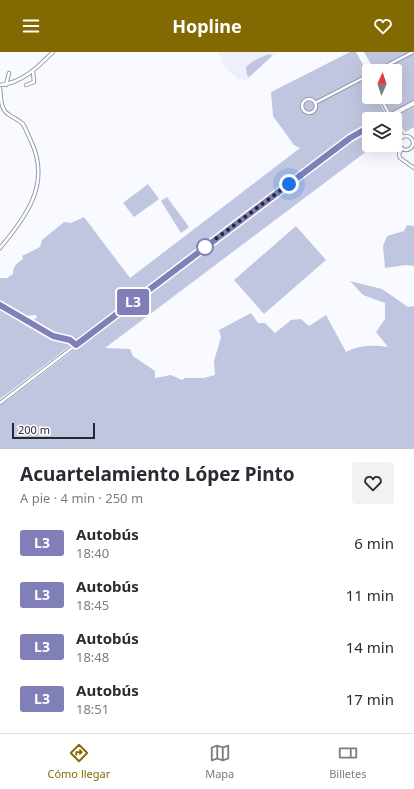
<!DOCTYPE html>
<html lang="es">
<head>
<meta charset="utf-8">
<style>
  :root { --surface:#fff; --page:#f2f2f3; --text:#2b2b33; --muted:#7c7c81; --line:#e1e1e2; --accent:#836902 }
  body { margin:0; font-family:"Noto Sans",sans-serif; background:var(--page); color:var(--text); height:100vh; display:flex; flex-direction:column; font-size:15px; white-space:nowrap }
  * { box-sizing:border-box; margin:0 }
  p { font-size:13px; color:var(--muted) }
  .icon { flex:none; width:22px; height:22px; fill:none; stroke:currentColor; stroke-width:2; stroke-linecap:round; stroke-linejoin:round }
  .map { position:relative; height:397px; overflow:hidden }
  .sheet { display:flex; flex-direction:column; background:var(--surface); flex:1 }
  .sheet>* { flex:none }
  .badge { padding:0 8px; border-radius:3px; font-size:14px; line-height:26px }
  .needle { width:26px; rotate:3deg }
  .controls { position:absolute; left:362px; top:12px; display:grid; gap:8px }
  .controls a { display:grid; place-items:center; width:40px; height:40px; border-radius:4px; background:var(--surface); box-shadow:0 4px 16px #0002; font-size:20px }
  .scale { position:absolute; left:12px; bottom:10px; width:83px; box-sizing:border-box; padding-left:4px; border:2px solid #262830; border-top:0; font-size:11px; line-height:14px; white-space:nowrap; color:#262830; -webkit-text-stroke:3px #fff; paint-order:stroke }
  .you { position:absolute; width:20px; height:20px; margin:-10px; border:3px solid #fff; border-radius:50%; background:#1a73e8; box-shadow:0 0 0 6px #1a73e833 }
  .map>.badge { position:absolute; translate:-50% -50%; box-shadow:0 0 0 2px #fff }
  .round { display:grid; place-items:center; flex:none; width:42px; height:42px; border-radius:4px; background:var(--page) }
  .overview { display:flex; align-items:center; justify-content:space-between; height:68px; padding:0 20px }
  h1 { font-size:19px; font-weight:700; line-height:30px }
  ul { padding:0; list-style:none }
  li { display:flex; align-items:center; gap:12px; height:52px; padding:0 20px }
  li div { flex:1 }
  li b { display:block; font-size:15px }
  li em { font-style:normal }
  li .badge { min-width:44px; font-weight:700; text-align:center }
  header { display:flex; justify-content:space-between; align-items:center; height:52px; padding:0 20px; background:var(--accent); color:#fff; font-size:18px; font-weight:700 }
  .dock { display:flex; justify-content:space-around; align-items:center; height:56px; border-top:1px solid var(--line); background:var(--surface); font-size:11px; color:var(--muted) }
  .dock a { display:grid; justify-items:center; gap:2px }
  .dock .on { color:var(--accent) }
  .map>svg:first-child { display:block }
  .built { fill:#edf0fc }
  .green { fill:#c0c6df }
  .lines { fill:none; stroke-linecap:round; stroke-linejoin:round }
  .street-casing { stroke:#959aaf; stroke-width:4.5 }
  .secondary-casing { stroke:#959aaf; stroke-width:6 }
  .street { stroke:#fff; stroke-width:2.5 }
  .secondary { stroke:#fff; stroke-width:4 }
  .line-casing { stroke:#fff; stroke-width:9 }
  .line { stroke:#817fb8; stroke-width:6 }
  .walk { stroke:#262830; stroke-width:4; stroke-dasharray:0 7.2 }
  .stop-dot { fill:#fff; stroke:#817fb8; stroke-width:2 }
</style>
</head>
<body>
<header><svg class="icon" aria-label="menu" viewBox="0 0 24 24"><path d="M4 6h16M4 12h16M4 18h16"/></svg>Hopline<svg class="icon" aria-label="heart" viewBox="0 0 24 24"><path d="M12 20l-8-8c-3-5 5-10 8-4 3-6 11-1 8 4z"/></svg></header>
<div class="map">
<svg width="414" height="397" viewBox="0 0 414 397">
  <rect width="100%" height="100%" fill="#f9faff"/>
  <path class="built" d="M219 0H277L245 30 241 26 238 28 221 10 223 8 219 4Z"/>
  <g class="green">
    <path d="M350 0H356L365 16 362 24 364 28 369 29V45H376L386 62 377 67H369V71L353 80 78 288 55 282 33 269 37 265 36 263 24 264 0 250V226H7L13 222C13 214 16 212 23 207L22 204 40 195 42 188 64 170 71 171 84 165 130 226 300 96 294 93 273 64 271 40Z"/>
    <path d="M364 0H414V48L391 60 383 45H395V19H382L384 18 381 13 371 12Z"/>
    <path d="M270 2 272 4 249 25 247 23 246 15C253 8 261 5 270 2Z"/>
    <path d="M414 55V75L405 80 395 64Z"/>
    <path d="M369 78V93H380L367 99 105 296 130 297 133 304 155 319V326L171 323 182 328 185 326H204L215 323 214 309 221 285 219 278 251 261 258 271H265L275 281 291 268 301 267 309 274 326 263 346 300C360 293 373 293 388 295L376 280 385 267V251L363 243 350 229 382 237 408 255 414 254V397H0V354L356 85Z"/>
    <path d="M148 132 159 147 134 165 123 151Z"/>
    <path d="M167 145 189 175 181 181 161 149Z"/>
    <path d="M407 173 414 174V214L406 213 385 216 383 194 387 184 404 179Z"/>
    <path d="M296 174 326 208 264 262 234 228Z"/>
    <path d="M0 256 52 285 67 289 70 294 0 347Z"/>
  </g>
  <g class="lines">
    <g class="street-casing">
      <g id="street">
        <path d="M378 18 413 0"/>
        <path d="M369 26 366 22 368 17 373 15 378 19"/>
        <path d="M0 33C22 31 38 15 53 0"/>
        <path d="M6 33 9 21"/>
        <path d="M26 33 34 30 33 20"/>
        <path d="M0 36C1 44 0 57 8 62 13 66 18 67 23 72 26 77 28 83 31 89 51 131 27 164 0 196"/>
        <path d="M380 45 392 67"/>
        <circle cx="309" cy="54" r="7"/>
        <path d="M315 51 367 24"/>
        <path d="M395 72 403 85"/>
        <circle cx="406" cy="91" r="7"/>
        <path d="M402 96 399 102 400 106 414 116"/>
        <path d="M0 351 76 293"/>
      </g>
    </g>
    <g class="secondary-casing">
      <g id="secondary">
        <path d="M384 67 414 51"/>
        <path d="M0 253 53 284 71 289 76 293 350 86 369 75"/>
      </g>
    </g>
    <use href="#street" class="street"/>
    <use href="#secondary" class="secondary"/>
  </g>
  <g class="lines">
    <g class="line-casing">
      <path id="line" d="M0 253 53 284 70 288 76 293 350 86 369 75"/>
    </g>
    <use href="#line" class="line"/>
    <path class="walk" d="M205 195 289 132"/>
  </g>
  <circle class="stop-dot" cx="205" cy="195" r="8"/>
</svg>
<div class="controls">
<a><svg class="needle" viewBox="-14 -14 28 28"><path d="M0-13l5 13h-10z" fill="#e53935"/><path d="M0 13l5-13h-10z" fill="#7c7c81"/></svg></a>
<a><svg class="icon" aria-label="layers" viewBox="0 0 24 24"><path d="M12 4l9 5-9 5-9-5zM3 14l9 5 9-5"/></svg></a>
</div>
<div class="scale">200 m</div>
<div class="you" style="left:289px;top:132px"></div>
<b class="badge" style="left:133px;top:250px;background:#817fb8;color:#fff">L3</b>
</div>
<section class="sheet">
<div class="overview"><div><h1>Acuartelamiento López Pinto</h1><p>A pie · 4 min · 250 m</p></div><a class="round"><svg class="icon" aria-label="heart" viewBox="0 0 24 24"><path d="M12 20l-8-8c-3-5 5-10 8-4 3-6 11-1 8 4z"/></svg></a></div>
<ul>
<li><span class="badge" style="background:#817fb8;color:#fff">L3</span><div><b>Autobús</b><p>18:40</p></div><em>6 min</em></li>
<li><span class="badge" style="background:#817fb8;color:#fff">L3</span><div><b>Autobús</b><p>18:45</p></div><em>11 min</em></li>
<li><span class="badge" style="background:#817fb8;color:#fff">L3</span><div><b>Autobús</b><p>18:48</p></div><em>14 min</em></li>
<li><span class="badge" style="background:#817fb8;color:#fff">L3</span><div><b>Autobús</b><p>18:51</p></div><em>17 min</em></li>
</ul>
</section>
<nav class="dock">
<a class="on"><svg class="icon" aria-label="directions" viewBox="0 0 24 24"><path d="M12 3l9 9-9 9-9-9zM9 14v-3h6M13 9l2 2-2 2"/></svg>Cómo llegar</a>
<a><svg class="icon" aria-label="map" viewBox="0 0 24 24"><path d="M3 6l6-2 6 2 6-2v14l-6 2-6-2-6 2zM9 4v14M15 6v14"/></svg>Mapa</a>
<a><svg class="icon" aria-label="tickets" viewBox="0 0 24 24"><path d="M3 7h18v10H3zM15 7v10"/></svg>Billetes</a>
</nav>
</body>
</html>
